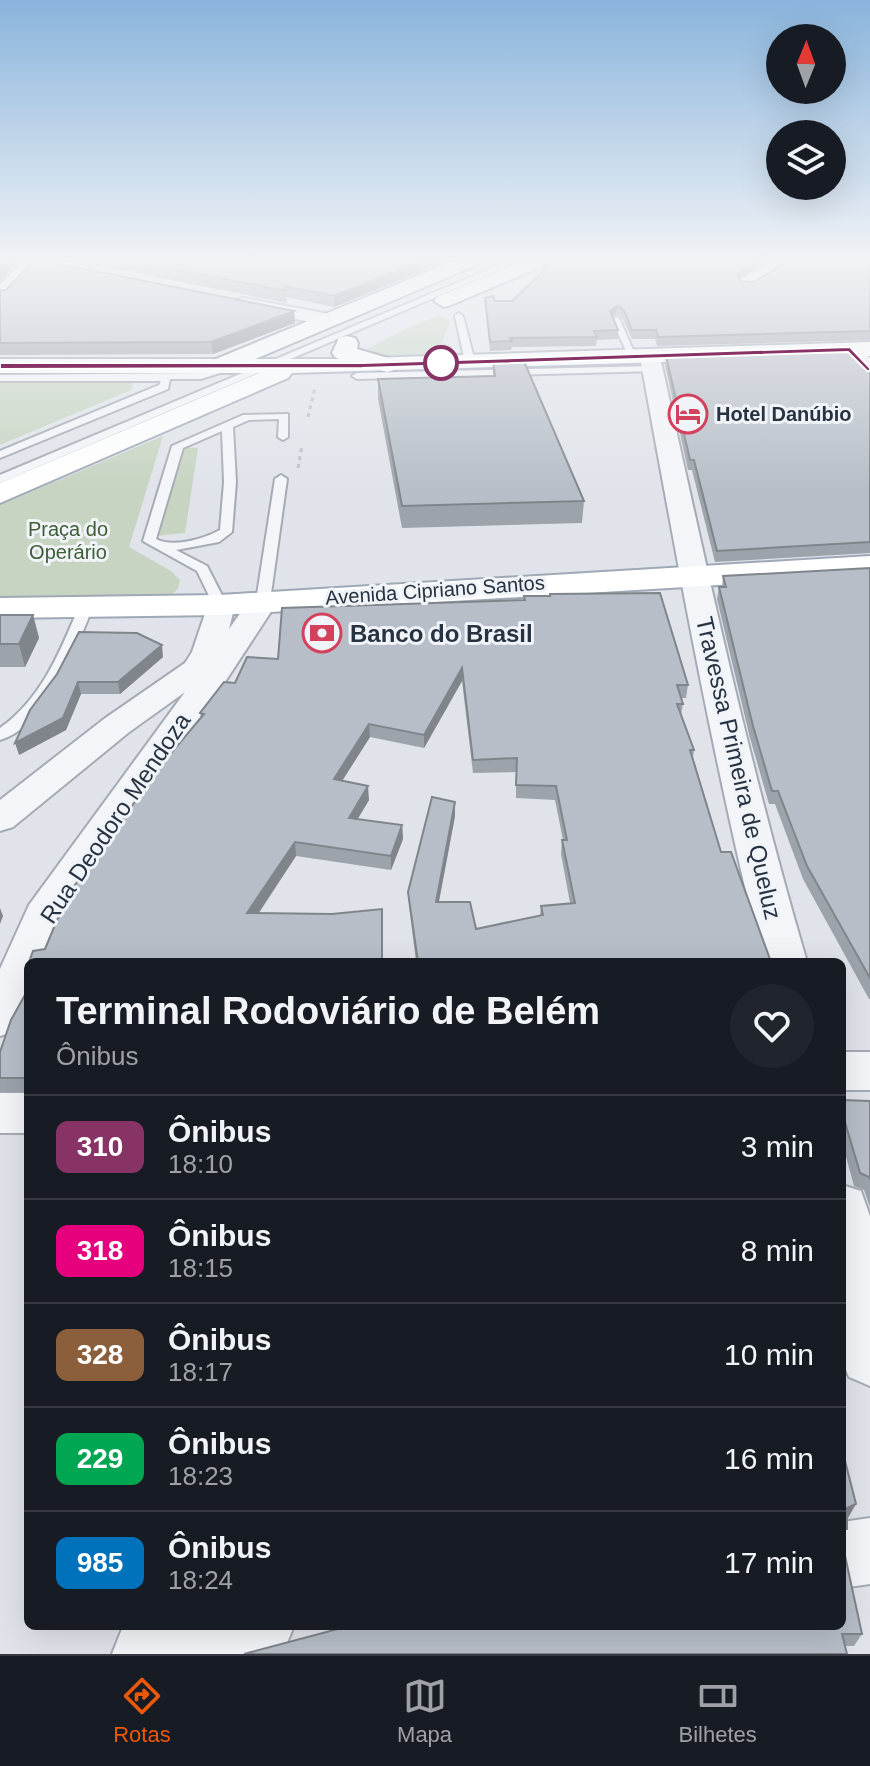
<!DOCTYPE html>
<html lang="pt">
<head>
<meta charset="utf-8">
<style>
  :root { --surface:#171b24; --page:#20242c; --text:#f1f3f6; --muted:#9ea1a6; --line:#363941; --accent:#ea580c }
  body { margin:0; font-family:Helvetica,sans-serif; background:var(--page); color:var(--text); height:100vh; display:flex; flex-direction:column; font-size:30px; white-space:nowrap }
  * { box-sizing:border-box; margin:0 }
  p { font-size:26px; color:var(--muted) }
  .icon { flex:none; width:44px; height:44px; fill:none; stroke:currentColor; stroke-width:2; stroke-linecap:round; stroke-linejoin:round }
  .map { position:relative; flex:1; overflow:hidden }
  .side { position:absolute; left:24px; top:958px; width:822px; height:672px; display:flex; flex-direction:column; background:var(--surface); border-radius:12px; box-shadow:0 8px 32px #0002 }
  .side>* { flex:none }
  .badge { padding:0 16px; border-radius:12px; font-size:28px; line-height:52px }
  .needle { width:52px; rotate:1deg }
  .buttons { position:absolute; left:766px; top:24px; display:grid; gap:16px }
  .buttons a { display:grid; place-items:center; width:80px; height:80px; border-radius:50%; background:var(--surface); box-shadow:0 8px 32px #0002; font-size:40px }
  .map>.badge { position:absolute; translate:-50% -50%; box-shadow:0 0 0 4px #fff }
  .round { display:grid; place-items:center; flex:none; width:84px; height:84px; border-radius:42px; background:var(--page) }
  .head { display:flex; align-items:center; justify-content:space-between; height:136px; padding:0 32px }
  h1 { font-size:38px; font-weight:700; line-height:60px }
  ul { padding:0; list-style:none }
  li { display:flex; align-items:center; gap:24px; height:104px; padding:0 32px; border-top:2px solid var(--line) }
  li div { flex:1 }
  li b { display:block; font-size:30px }
  li em { font-style:normal }
  li .badge { min-width:88px; font-weight:700; text-align:center }
  .tab-bar { display:flex; justify-content:space-around; align-items:center; height:112px; border-top:2px solid var(--line); background:var(--surface); font-size:22px; color:var(--muted) }
  .tab-bar a { display:grid; justify-items:center; gap:4px }
  .tab-bar .active { color:var(--accent) }
  .map>svg:first-child { display:block }
  .green { fill:#c7d4c1 }
  .lines { fill:none; stroke-linecap:round; stroke-linejoin:round }
  .lane-casing { stroke:#a5abb4; stroke-width:4 }
  .street-casing { stroke:#a5abb4; stroke-width:4 }
  .primary-casing { stroke:#9fa9b6; stroke-width:4 }
  .highway-casing { stroke:#8792a1; stroke-width:4 }
  .path { stroke:#babfc5; stroke-width:3; stroke-dasharray:4 4; stroke-linecap:butt }
  .lane { fill:#f3f5f8; fill-rule:evenodd }
  .street { fill:#f3f5f8; fill-rule:evenodd }
  .primary { fill:#fff; fill-rule:evenodd }
  .highway { fill:#fff; fill-rule:evenodd }
  .wall { fill:#9da3ab }
  .shaded-wall { fill:#80858b }
  .building { fill:#b7bec7; stroke:#80858b; stroke-width:2 }
  .line { fill:#836; stroke:#fff; stroke-width:2 }
  .stop-dot { fill:#fff; stroke:#836; stroke-width:4 }
  .labels { text-anchor:middle; dominant-baseline:central; stroke-width:6; stroke-linejoin:round; paint-order:stroke }
  .far-poi-label { font-size:20px; font-weight:bold; fill:#283342; stroke:#f0f3f7; text-anchor:start }
  .far-park-label { font-size:20px; fill:#3e5e35; stroke:#f0f3f7 }
  .far-street-label { font-size:20px; fill:#283342; stroke:#f0f3f7 }
  .poi-label { font-size:24px; font-weight:bold; fill:#283342; stroke:#f0f3f7; text-anchor:start }
  .street-label { font-size:24px; fill:#283342; stroke:#f0f3f7 }
</style>
</head>
<body>
<div class="map">
<svg width="870" height="1654" viewBox="0 0 870 1654">
  <rect width="100%" height="100%" fill="#e0e4ea"/>
  <g class="green">
    <path d="M440 316 450 321 442 343 453 346C430 369 391 361 363 354 367 346 429 317 440 316Z"/>
    <path d="M134 380 131 390 0 445V381Z"/>
    <path d="M163 436 129 547 171 571 180 580 178 589 170 596 0 600V505Z"/>
    <path d="M182 447 198 448 185 533 155 536Z"/>
  </g>
  <g class="lines">
    <g class="lane-casing">
      <g id="lane">
        <path d="M516 258H527L0 483V475Z"/>
        <path d="M459 313 463 316 475 362 470 365 465 362 455 316Z"/>
        <path d="M616 317 620 320 637 359 629 357 612 320Z"/>
        <path d="M239 361 242 362V366L201 379H170L168 389 0 458V451L159 385 161 381H0V375L200 373Z"/>
        <path d="M653 366 658 369 656 371 357 379 352 376 357 373Z"/>
        <path d="M288 414V437L283 440 278 437 279 419 249 420 233 427 236 482 232 532 219 542 176 550 207 566 227 605 225 608H215L197 571 143 541 172 446 243 415ZM222 431 224 482 220 530C204 539 172 548 156 539L183 448Z"/>
        <path d="M281 475 287 479 270 601 263 605 256 601 275 479Z"/>
        <path d="M85 605 92 609C76 649 46 727 0 740V728C41 699 59 654 78 609Z"/>
      </g>
    </g>
    <g class="street-casing">
      <g id="street">
        <path d="M14 258H47L88 266 90 270 82 275 36 266 6 299 0 300V285L21 263Z"/>
        <path d="M777 258H797L753 287H741L738 283 741 279Z"/>
        <path d="M244 298 329 314 338 320 329 326 238 307 235 303 238 299Z"/>
        <path d="M850 344 857 346 870 358V375L863 373 840 350Z"/>
        <path d="M650 351 660 357C705 560 748 762 807 962H763C713 762 677 560 640 357Z"/>
        <path d="M263 592 273 595 278 601 189 737 68 909 46 962H28V1006L16 1031 0 1036V969L29 905 185 692 128 733 13 827 0 831V800L104 719 185 663 192 652 210 599 220 596 230 599 235 605 229 629 253 595Z"/>
        <rect x="842" y="1052" width="28" height="38"/>
        <rect x="0" y="1093" width="28" height="40"/>
        <path d="M842 1185 861 1191 870 1216V1386L849 1377 842 1360Z"/>
        <path d="M870 1518V1584L842 1588V1522Z"/>
        <path d="M131 1626H294L284 1650 275 1654H112L122 1629Z"/>
      </g>
    </g>
    <g class="primary-casing">
      <g id="primary">
        <path d="M870 342V356L292 373 288 378 0 503V483L259 373H0V359H336Z"/>
        <path d="M870 556V576L220 615 0 618V598L220 595Z"/>
      </g>
    </g>
    <g class="highway-casing">
      <g id="highway">
        <path d="M461 258H486L484 262 227 371H211L207 366 211 361Z"/>
        <path d="M529 258H554L552 262 451 305 444 307 434 301 437 297Z"/>
        <path d="M347 336 355 338 358 343 357 349 395 360 399 365 395 370 387 372 336 358 332 353 339 338Z"/>
      </g>
    </g>
    <g class="path">
      <path d="M308 417 315 388"/>
      <path d="M298 468 302 446"/>
    </g>
    <use href="#lane" class="lane"/>
    <use href="#street" class="street"/>
    <use href="#primary" class="primary"/>
    <use href="#highway" class="highway"/>
  </g>
  <g class="wall">
    <path d="M62 258H454L334 307 286 297 287 303Z"/>
    <path d="M771 258 739 279 740 281 754 282 870 258V340L657 346 655 339H632L623 319 616 314 612 317 618 330V339L597 340 596 346 512 347 511 350 490 351 485 298 495 301H512Z"/>
    <path d="M0 290 294 311 295 323 213 354 0 355Z"/>
    <path d="M666 356 863 366 870 368V553L715 562 692 470H688L665 365Z"/>
    <path d="M493 360 584 501 582 523 402 528 378 399V379L493 376Z"/>
    <path d="M870 568V999H869L803 879 775 804H769L750 738 717 599 719 587H722L723 576Z"/>
    <path d="M0 615H33L39 638 25 667H0Z"/>
    <path d="M163 657 120 694H81L66 730 19 755 57 674Z"/>
    <path d="M247 657 688 685 686 698H681L683 704 681 715 694 750 693 757 721 852 771 962H416L409 906 408 892 455 816 439 902 476 929 540 916 541 906 570 903 561 854 562 840H563L555 800 516 798V772L473 773 462 681 424 748 370 737 342 781 369 800 357 819 402 825 403 839 391 870 296 856 259 913 383 923V962H29L45 949 201 718 200 713 235 683Z"/>
    <path d="M28 966V1092H0V1052L26 993Z"/>
    <path d="M842 1100 870 1101V1207L864 1190 854 1186 842 1142Z"/>
    <path d="M349 1626 862 1634 854 1646H845Z"/>
  </g>
  <g class="shaded-wall">
    <path d="M9 258H15L16 263 0 282V268Z"/>
    <path d="M428 258H454L334 307V296Z"/>
    <path d="M761 258H771L736 281 737 273Z"/>
    <path d="M617 306 616 314 609 319 610 311Z"/>
    <path d="M294 311 295 323 213 354 211 342Z"/>
    <path d="M33 615 39 638 25 667 19 644Z"/>
    <path d="M162 645 163 657 120 694 118 682Z"/>
    <path d="M462 668V681L424 748V735Z"/>
    <path d="M78 682 81 694 66 730 19 755 15 743Z"/>
    <path d="M369 724 370 737 335 792 334 779Z"/>
    <path d="M368 786 369 800 350 832 349 818Z"/>
    <path d="M455 802V816L436 916V902Z"/>
    <path d="M402 825 403 839 391 870V856Z"/>
    <path d="M295 842 296 856 249 927 247 913Z"/>
    <path d="M0 908 3 916 0 924Z"/>
    <path d="M856 1504 848 1518 842 1521 847 1508Z"/>
  </g>
  <g class="building">
    <path d="M0 258H9L0 268Z"/>
    <path d="M115 258H428L334 296 284 286 286 291Z"/>
    <path d="M557 258H761L737 273 740 281 754 282 792 258H870V331L658 337 656 330H632L624 310 617 306 610 311 618 330 594 331 597 337 510 338 512 341 490 342 485 298 493 296 495 301H512Z"/>
    <path d="M35 259 294 311 211 342 0 343V290H6Z"/>
    <path d="M847 351 863 366 870 368V542L717 551 694 460H690L666 356Z"/>
    <path d="M523 359 584 501 402 506 378 379 495 376 493 360Z"/>
    <path d="M870 568V978L807 866 778 791H772L753 726 719 587H726L723 576Z"/>
    <path d="M660 593 688 685H677L683 704H677L694 750H690L721 852H731L771 962H418L408 892 432 797 455 802 436 902H470L476 929 543 915 541 906 575 903 562 840H567L556 786 516 785 517 758 473 760 462 668 424 735 369 724 334 779 368 786 349 818 402 825 391 856 295 842 247 913 332 914 382 909V962H29L33 951 45 949 67 896 162 764 204 714 200 713 224 682 235 683 247 657 278 659 282 608 525 600 524 596H550V594Z"/>
    <path d="M0 615H33L19 644H0Z"/>
    <path d="M79 632 137 633 162 645 118 682H78L63 718 15 743 30 710 57 674Z"/>
    <path d="M28 966V1078H0V1052L11 1020 26 993V970Z"/>
    <path d="M842 1100 870 1101V1179L869 1177 860 1173 842 1112Z"/>
    <path d="M842 1449 856 1504 847 1508V1529H842Z"/>
    <path d="M842 1542 862 1634H842L847 1654H244L349 1626H842Z"/>
  </g>
  <linearGradient id="sky" x2="0" y2="1"><stop stop-color="#89b4dc"/><stop offset="0.53" stop-color="#f1f3f6"/><stop offset="1" stop-color="#f1f3f6" stop-opacity="0"/></linearGradient>
  <rect width="870" height="490" fill="url(#sky)"/>
  <path class="line" d="M850 347 870 368V371H867L848 352 362 368 0 369V363H362Z"/>
  <defs>
    <g id="hotel-ring" transform="scale(2)"><circle r="9.5" fill="#f0f3f7" stroke="#d3415d" stroke-width="1.5"/><path d="M-6-4.5h1.5V1H6V5H4.5V3h-9V5H-6ZM-4 0a1.8 1.8 0 1 1 3.6 0ZM.5 0V-2.5h3Q6-2.5 6 0Z" fill="#d3415d"/></g>
    <g id="bank-ring" transform="scale(2)"><circle r="9.5" fill="#f0f3f7" stroke="#d3415d" stroke-width="1.5"/><path d="M-6-4H6V4H-6ZM0-2.3a2.3 2.3 0 1 0 0 4.6a2.3 2.3 0 1 0 0-4.6Z" fill="#d3415d"/></g>
  </defs>
  <g fill-rule="evenodd">
    <use href="#hotel-ring" x="688" y="414"/>
    <use href="#bank-ring" x="322" y="633"/>
  </g>
  <circle class="stop-dot" cx="441" cy="363" r="16"/>
  <g class="labels">
    <g class="far-poi-label">
      <text x="716" y="414">Hotel Danúbio</text>
    </g>
    <g class="far-park-label">
      <text x="68" y="529">Praça do<tspan x="68" dy="23">Operário</tspan></text>
    </g>
    <g class="far-street-label">
      <text transform="translate(435 590) rotate(-4)">Avenida Cipriano Santos</text>
    </g>
    <g class="poi-label">
      <text x="350" y="633">Banco do Brasil</text>
    </g>
    <g class="street-label">
      <text transform="translate(739 768) rotate(77)">Travessa Primeira de Queluz</text>
      <text transform="translate(115 818) rotate(-56)">Rua Deodoro Mendoza</text>
    </g>
  </g>
</svg>
<div class="buttons">
<a><svg class="needle" viewBox="-14 -14 28 28"><path d="M0-13l5 13h-10z" fill="#e53935"/><path d="M0 13l5-13h-10z" fill="#9ea1a6"/></svg></a>
<a><svg class="icon" aria-label="layers" viewBox="0 0 24 24"><path d="M12 4l9 5-9 5-9-5zM3 14l9 5 9-5"/></svg></a>
</div>
<section class="side">
<div class="head"><div><h1>Terminal Rodoviário de Belém</h1><p>Ônibus</p></div><a class="round"><svg class="icon" aria-label="heart" viewBox="0 0 24 24"><path d="M12 20l-8-8c-3-5 5-10 8-4 3-6 11-1 8 4z"/></svg></a></div>
<ul>
<li><span class="badge" style="background:#836;color:#fff">310</span><div><b>Ônibus</b><p>18:10</p></div><em>3 min</em></li>
<li><span class="badge" style="background:#e6007e;color:#fff">318</span><div><b>Ônibus</b><p>18:15</p></div><em>8 min</em></li>
<li><span class="badge" style="background:#8b5e3c;color:#fff">328</span><div><b>Ônibus</b><p>18:17</p></div><em>10 min</em></li>
<li><span class="badge" style="background:#00a651;color:#fff">229</span><div><b>Ônibus</b><p>18:23</p></div><em>16 min</em></li>
<li><span class="badge" style="background:#0072bc;color:#fff">985</span><div><b>Ônibus</b><p>18:24</p></div><em>17 min</em></li>
</ul>
</section>
</div>
<nav class="tab-bar">
<a class="active"><svg class="icon" aria-label="directions" viewBox="0 0 24 24"><path d="M12 3l9 9-9 9-9-9zM9 14v-3h6M13 9l2 2-2 2"/></svg>Rotas</a>
<a><svg class="icon" aria-label="map" viewBox="0 0 24 24"><path d="M3 6l6-2 6 2 6-2v14l-6 2-6-2-6 2zM9 4v14M15 6v14"/></svg>Mapa</a>
<a><svg class="icon" aria-label="tickets" viewBox="0 0 24 24"><path d="M3 7h18v10H3zM15 7v10"/></svg>Bilhetes</a>
</nav>
</body>
</html>
